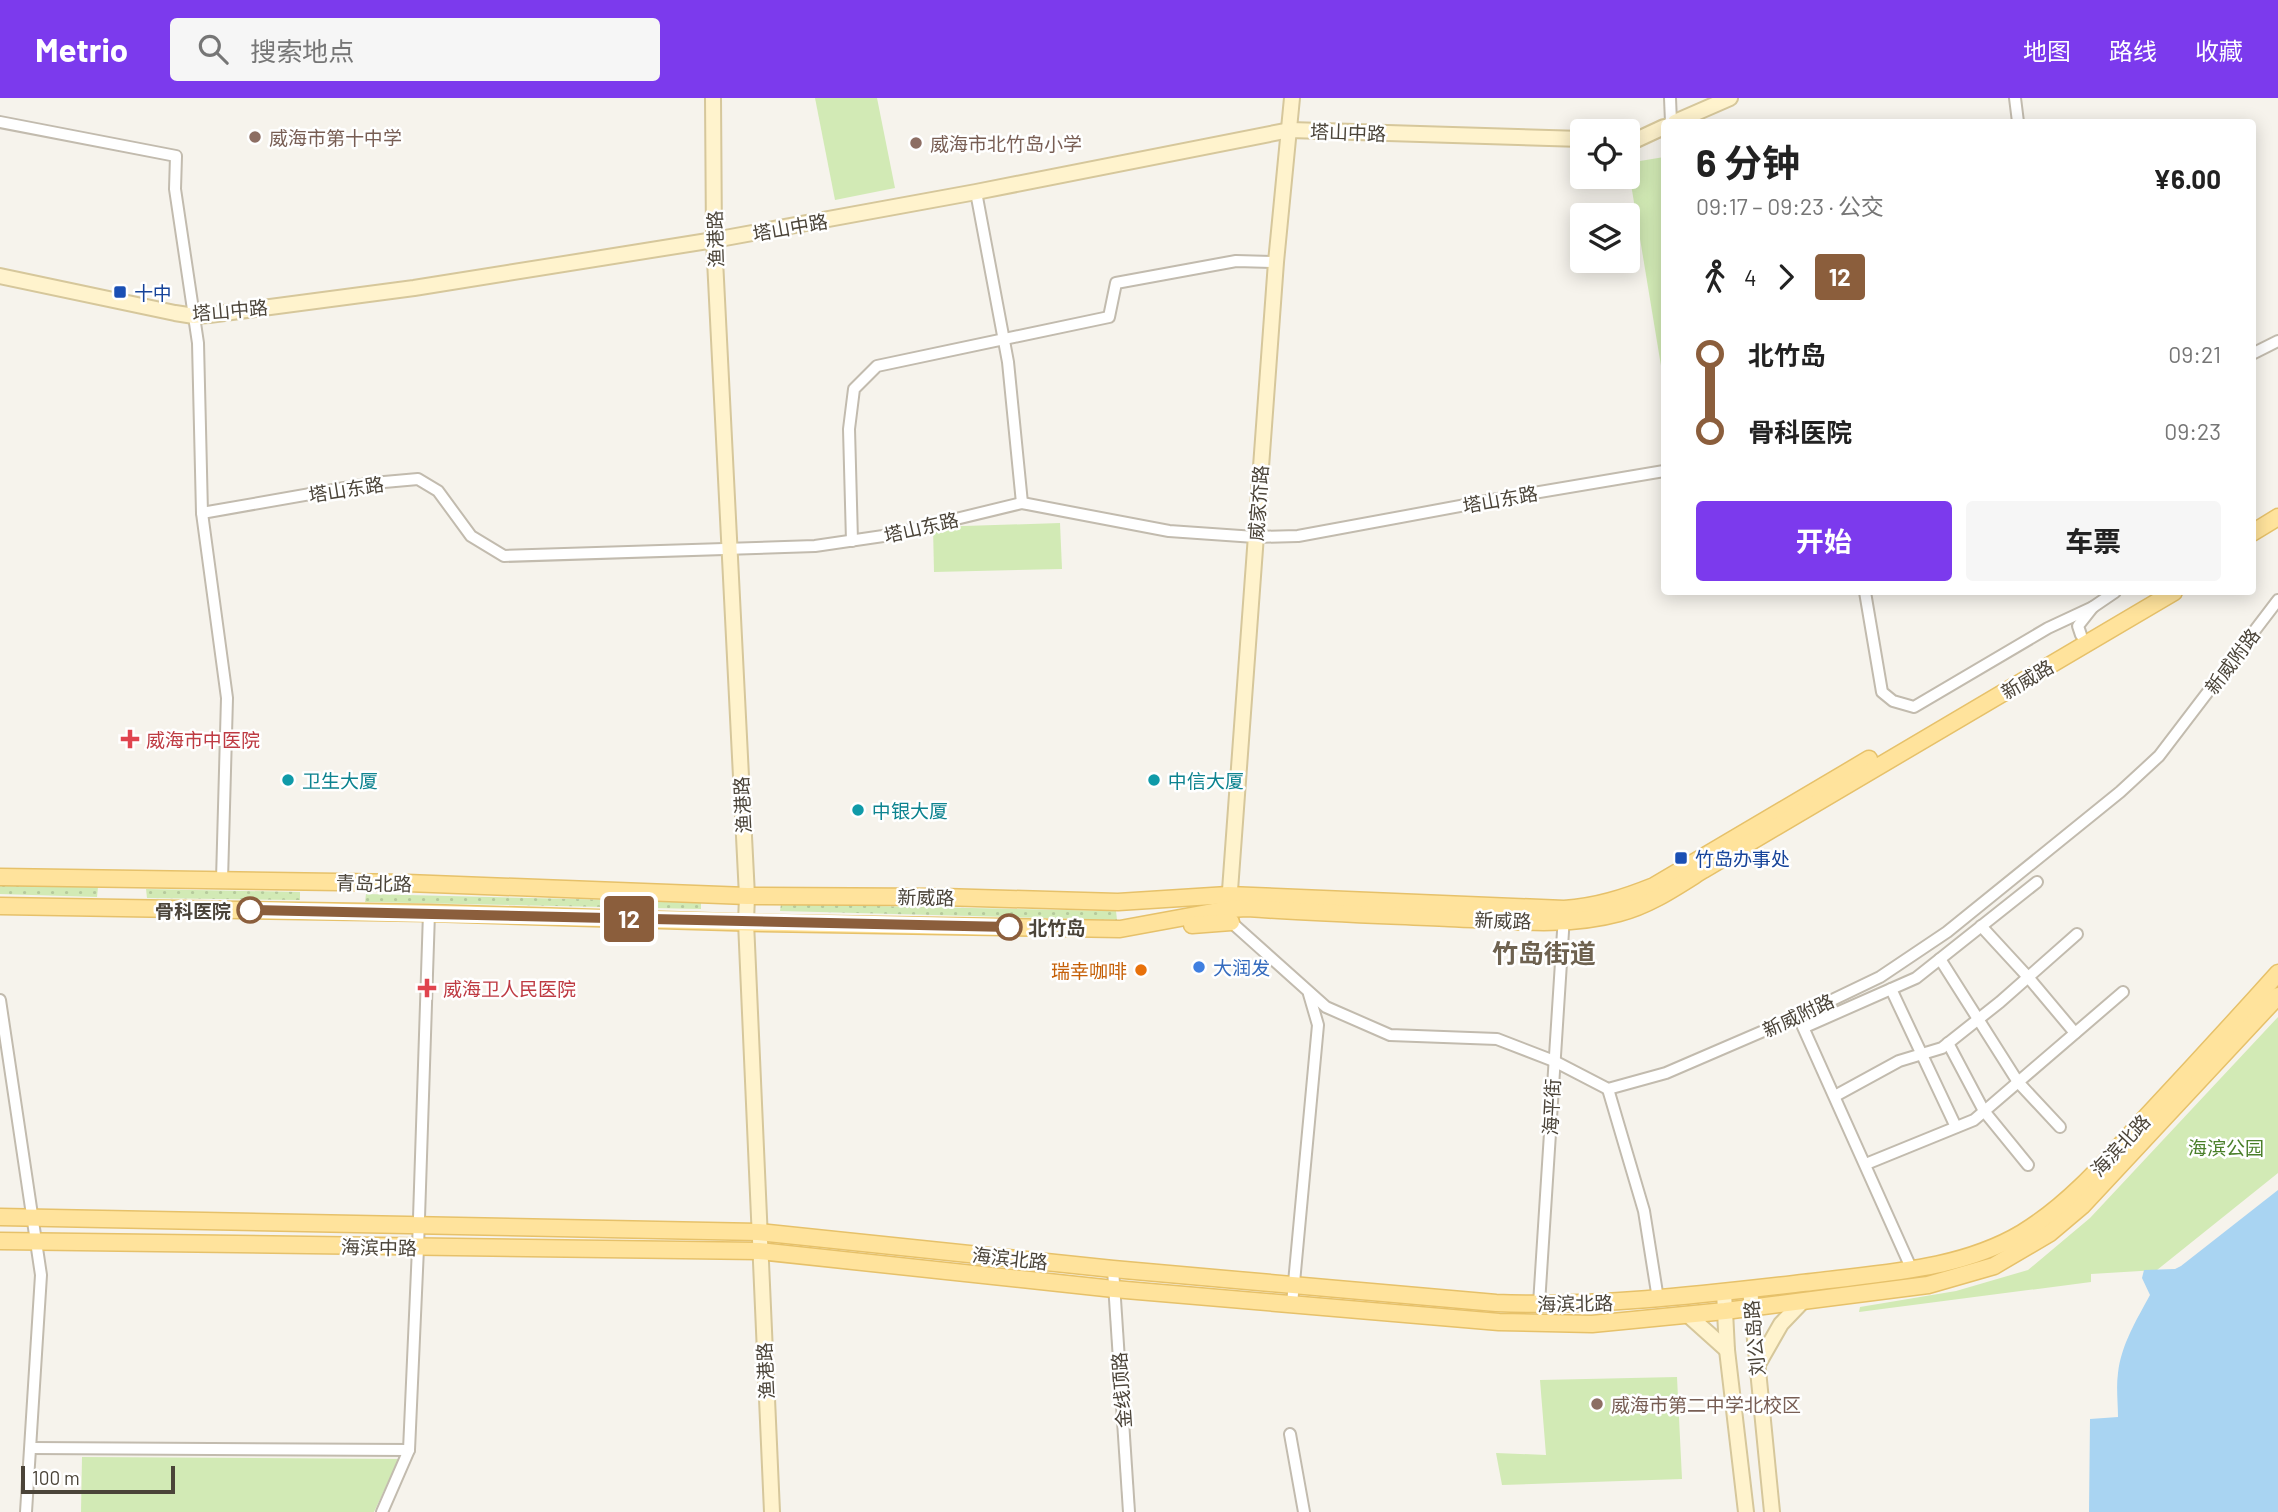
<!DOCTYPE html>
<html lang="zh">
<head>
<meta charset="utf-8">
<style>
  :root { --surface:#fff; --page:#f6f6f6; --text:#222; --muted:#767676; --accent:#7c3aed }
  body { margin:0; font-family:Barlow,"Noto Sans SC",sans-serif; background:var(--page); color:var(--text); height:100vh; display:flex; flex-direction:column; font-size:26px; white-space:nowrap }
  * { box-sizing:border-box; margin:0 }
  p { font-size:23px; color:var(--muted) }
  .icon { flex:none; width:38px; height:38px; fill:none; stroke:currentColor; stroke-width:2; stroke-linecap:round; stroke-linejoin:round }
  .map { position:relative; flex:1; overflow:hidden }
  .details { position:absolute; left:1661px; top:21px; width:595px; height:476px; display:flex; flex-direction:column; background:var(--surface); border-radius:7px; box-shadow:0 4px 18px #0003 }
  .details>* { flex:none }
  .badge { padding:0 14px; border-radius:5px; font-size:24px; line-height:46px }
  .tools { position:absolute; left:1570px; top:21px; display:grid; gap:14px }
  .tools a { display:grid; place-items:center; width:70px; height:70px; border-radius:7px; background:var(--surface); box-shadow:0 4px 18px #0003; font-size:35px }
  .scale { position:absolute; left:21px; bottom:18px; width:154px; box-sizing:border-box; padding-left:7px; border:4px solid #4b4439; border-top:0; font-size:19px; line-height:24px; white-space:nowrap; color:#4b4439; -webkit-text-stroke:5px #fff; paint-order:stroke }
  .map>.badge { position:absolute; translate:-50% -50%; box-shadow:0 0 0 4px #fff }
  .legs { display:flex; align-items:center; gap:10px; height:77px; padding:0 35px; font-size:23px }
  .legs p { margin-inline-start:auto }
  .overview { display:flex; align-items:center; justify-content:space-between; height:119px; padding:0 35px }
  h1 { font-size:38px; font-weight:700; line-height:52px }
  .action { display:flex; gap:14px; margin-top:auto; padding:14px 35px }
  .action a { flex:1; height:80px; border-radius:7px; background:var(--accent); color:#fff; font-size:28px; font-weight:700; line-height:80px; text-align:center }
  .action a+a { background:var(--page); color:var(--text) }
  ul { padding:0 35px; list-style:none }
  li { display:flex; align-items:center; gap:24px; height:77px; font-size:26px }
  li i { display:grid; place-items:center; width:10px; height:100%; margin:0 9px; background:currentColor }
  li i::after { content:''; width:18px; height:18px; margin:-9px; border:5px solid; border-radius:50%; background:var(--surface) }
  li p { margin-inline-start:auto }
  li:first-child i { background:linear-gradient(#0000 50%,currentColor 0) }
  li:last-child i { background:linear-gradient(currentColor 50%,#0000 0) }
  header { display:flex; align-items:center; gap:42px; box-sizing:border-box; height:98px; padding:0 35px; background:var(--accent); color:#fff }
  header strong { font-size:33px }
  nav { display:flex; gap:38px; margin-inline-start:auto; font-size:24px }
  .search { width:490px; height:63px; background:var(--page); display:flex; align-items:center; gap:18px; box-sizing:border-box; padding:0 24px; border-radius:7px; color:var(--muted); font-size:26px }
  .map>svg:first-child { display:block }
  .grass { fill:url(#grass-dots) }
  .green { fill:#d2eab5 }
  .water { fill:#a9d4f2 }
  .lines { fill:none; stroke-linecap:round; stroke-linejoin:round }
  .street-casing { stroke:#c2bbae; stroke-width:14 }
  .secondary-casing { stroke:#d6c79b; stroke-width:18 }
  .primary-casing { stroke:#e6c16a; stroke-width:19 }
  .street { stroke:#fff; stroke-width:10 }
  .secondary { stroke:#fff3cd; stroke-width:14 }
  .primary { stroke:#ffe39c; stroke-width:16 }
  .line-1-casing { stroke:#fff; stroke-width:16 }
  .line-1 { stroke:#8b5e3c; stroke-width:10 }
  .education-dot { fill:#8d6e63; stroke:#fff; stroke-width:2.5 }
  .transit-dot { fill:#1a4fb4; stroke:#fff; stroke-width:2.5 }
  .health-dot { fill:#e0444e; stroke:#fff; stroke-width:2.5 }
  .culture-dot { fill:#0f9aa8; stroke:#fff; stroke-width:2.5 }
  .stop-1-dot { fill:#fff; stroke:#8b5e3c; stroke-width:3.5 }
  .shop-dot { fill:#3f7fe0; stroke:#fff; stroke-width:2.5 }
  .food-dot { fill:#e8710a; stroke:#fff; stroke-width:2.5 }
  .labels { text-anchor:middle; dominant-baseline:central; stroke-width:5; stroke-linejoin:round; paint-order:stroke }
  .street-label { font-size:19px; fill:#4b4439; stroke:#fff }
  .education-label { font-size:19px; fill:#785e54; stroke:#fff; text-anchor:start }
  .transit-label { font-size:19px; fill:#164399; stroke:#fff; text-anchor:start }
  .health-label { font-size:19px; fill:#be3a42; stroke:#fff; text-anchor:start }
  .culture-label { font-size:19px; fill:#0d838f; stroke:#fff; text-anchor:start }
  .stop-label { font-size:19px; font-weight:bold; fill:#4b4439; stroke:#fff; text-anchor:end }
  .shop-label { font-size:19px; fill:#366cbe; stroke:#fff; text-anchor:start }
  .food-label { font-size:19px; fill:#c56008; stroke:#fff; text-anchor:end }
  .park-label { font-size:19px; fill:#4a7f2a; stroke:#fff }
  .district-label { font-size:26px; font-weight:bold; fill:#6e6250; stroke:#fff }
</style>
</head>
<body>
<header>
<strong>Metrio</strong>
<div class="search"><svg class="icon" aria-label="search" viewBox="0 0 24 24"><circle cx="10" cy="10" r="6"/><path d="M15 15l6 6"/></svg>搜索地点</div>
<nav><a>地图</a><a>路线</a><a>收藏</a></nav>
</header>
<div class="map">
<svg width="2278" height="1414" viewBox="0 0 2278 1414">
  <defs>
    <pattern id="grass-dots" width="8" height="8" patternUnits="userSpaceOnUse" patternTransform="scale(1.75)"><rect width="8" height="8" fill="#d2eab5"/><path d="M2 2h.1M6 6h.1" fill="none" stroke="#b6ca9c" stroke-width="1.8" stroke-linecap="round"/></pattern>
  </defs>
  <rect width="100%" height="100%" fill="#f6f3ec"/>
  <g class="grass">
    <path d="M0 787 98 789 97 799 0 796Z"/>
    <path d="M146 791 300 794V802L147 800Z"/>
    <path d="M366 796 701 804V811L365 804Z"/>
    <path d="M781 806 1116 813 1117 822 780 813Z"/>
  </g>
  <g class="green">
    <path d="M815 0H877L895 90 835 102Z"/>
    <path d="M1664 59V286L1628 68V65Z"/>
    <path d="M1060 425 1062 471 934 474 933 429Z"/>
    <path d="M2278 919V1075L2157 1172 2091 1176V1184L1859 1214 1860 1209 1956 1193 2028 1172 2090 1120Z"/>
    <path d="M1677 1279 1682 1381 1502 1387 1496 1355 1546 1357 1540 1282Z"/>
    <path d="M82 1359 399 1361 374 1414H81Z"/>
  </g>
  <path class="water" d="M2278 1092V1414H2089L2090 1321 2118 1319C2118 1305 2116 1289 2118 1275 2121 1247 2137 1221 2150 1197L2142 1180 2144 1172 2175 1171 2181 1168Z"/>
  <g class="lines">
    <g class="street-casing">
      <g id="street">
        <path d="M1670 0 1671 24"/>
        <path d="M2015 0 2018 24"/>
        <path d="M0 24 176 58 175 91 198 245 202 415 227 600 222 782"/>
        <path d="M976 94 1008 264 1022 405"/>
        <path d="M2252 256 2278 243"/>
        <path d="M202 415 373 385 418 381 438 393 471 438 504 458 815 448 890 437 1022 405 1169 433 1255 439 1298 438 1498 401 1664 373"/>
        <path d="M852 443 849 331 854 291 877 268 1109 219 1116 185 1236 163 1276 164"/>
        <path d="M1865 494 1882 594 1893 603 1914 609 2048 530 2093 509"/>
        <path d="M2081 537 2078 528 2093 509 2115 494"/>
        <path d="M1230 819 1231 824 1326 909 1390 937 1497 941 1554 963 1608 991 1666 975 1803 916 1880 879 1947 834 2120 694 2159 658 2278 502"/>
        <path d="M1981 828 2028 879 2075 935"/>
        <path d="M1940 861 2018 984 2060 1029"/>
        <path d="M1891 891 1956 1029"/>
        <path d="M0 902 41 1177 26 1414"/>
        <path d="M1798 918 1912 1172"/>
        <path d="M1805 929 1916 880 2037 784"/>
        <path d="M1948 945 1984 1013 2028 1067"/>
        <path d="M1608 991 1644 1113 1658 1201"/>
        <path d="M1835 998 1899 963 1942 950 2000 904 2077 836"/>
        <path d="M1866 1066 1974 1022 2123 894"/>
        <path d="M1113 1171 1129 1414"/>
        <path d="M1292 1206 1318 927 1309 896"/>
        <path d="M1539 1206 1564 818"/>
        <path d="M1290 1336 1304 1414"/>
        <path d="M31 1350 409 1352"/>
        <path d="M382 1414 409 1352 418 1150 429 815"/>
      </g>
    </g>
    <g class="secondary-casing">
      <g id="secondary">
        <path d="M713 0 714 142 747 798 746 824 772 1414"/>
        <path d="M1675 24 1730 0"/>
        <path d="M1628 42H1636L1664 29"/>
        <path d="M0 178 175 215 194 218 209 217 414 190 714 142 976 94 1290 32 1582 41"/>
        <path d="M1229 806 1276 164 1292 0"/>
        <path d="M1750 1191 1772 1414"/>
        <path d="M1724 1194 1727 1252 1746 1414"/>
        <path d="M1688 1217 1727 1252"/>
        <path d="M1757 1268 1781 1226 1803 1203"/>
      </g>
    </g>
    <g class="primary-casing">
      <g id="primary">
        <path d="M2252 435 2278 419"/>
        <path d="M0 779 407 785 747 798 942 799 1118 804 1228 797 1564 811C1596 809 1624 800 1654 788L1869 661"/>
        <path d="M0 808 429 815 762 825 1120 831 1229 811 1247 810C1314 815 1382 817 1449 820 1505 822 1564 830 1619 815 1650 807 1676 789 1703 772L2174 494"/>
        <path d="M1192 827 1231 824"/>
        <path d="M0 1119 758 1134 1113 1171 1496 1205C1602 1209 1707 1196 1812 1184 1882 1175 1960 1172 2022 1135 2071 1105 2107 1062 2145 1020 2190 972 2234 924 2278 875"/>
        <path d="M0 1143 759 1153 1114 1191 1499 1224 1592 1226 1725 1213 1928 1187 1994 1168 2050 1135 2082 1108 2278 898"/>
      </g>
    </g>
    <use href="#street" class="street"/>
    <use href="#secondary" class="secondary"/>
    <use href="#primary" class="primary"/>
  </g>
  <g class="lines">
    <g class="line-1-casing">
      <path id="line-1" d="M250 812 1009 829"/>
    </g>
    <use href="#line-1" class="line-1"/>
  </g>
  <g class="education-dot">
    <circle cx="255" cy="39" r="7"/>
    <circle cx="916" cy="45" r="7"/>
    <circle cx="1597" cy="1306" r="7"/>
  </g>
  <g class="transit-dot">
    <rect x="113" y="187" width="14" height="14" rx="3.5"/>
    <rect x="1674" y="753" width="14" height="14" rx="3.5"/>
  </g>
  <g class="health-dot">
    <path d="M126.5 630.5h7v7h7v7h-7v7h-7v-7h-7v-7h7z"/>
    <path d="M423.5 879.5h7v7h7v7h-7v7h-7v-7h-7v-7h7z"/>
  </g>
  <g class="culture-dot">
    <circle cx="288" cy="682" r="7"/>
    <circle cx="1154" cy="682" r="7"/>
    <circle cx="858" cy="712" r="7"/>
  </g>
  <g class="stop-1-dot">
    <circle cx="250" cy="812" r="12"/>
    <circle cx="1009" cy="829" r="12"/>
  </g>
  <circle class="shop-dot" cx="1199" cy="869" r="7"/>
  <circle class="food-dot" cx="1141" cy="872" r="7"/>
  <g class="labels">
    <g class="street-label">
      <text transform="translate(1348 34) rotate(2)">塔山中路</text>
      <text transform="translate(790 129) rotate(-10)">塔山中路</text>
      <text transform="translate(715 141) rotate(-92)">渔港路</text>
      <text transform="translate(230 212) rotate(-5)">塔山中路</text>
      <text transform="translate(346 391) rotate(-9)">塔山东路</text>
      <text transform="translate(1500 401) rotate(-10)">塔山东路</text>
      <text transform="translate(1258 405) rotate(-86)">威家夼路</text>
      <text transform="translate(921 429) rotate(-13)">塔山东路</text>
      <text transform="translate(2232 563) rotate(-53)">新威附路</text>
      <text transform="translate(2027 581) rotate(-31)">新威路</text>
      <text transform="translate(742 707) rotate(-93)">渔港路</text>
      <text transform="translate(374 785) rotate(1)">青岛北路</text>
      <text transform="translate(926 799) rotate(1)">新威路</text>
      <text transform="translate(1503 822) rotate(2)">新威路</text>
      <text transform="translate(1798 917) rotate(-25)">新威附路</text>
      <text transform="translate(1551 1009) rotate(-87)">海平街</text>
      <text transform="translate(2120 1047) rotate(-47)">海滨北路</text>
      <text transform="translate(379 1149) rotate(1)">海滨中路</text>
      <text transform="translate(1010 1160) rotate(6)">海滨北路</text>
      <text transform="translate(1575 1205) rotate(-1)">海滨北路</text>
      <text transform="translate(1754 1240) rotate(-95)">刘公岛路</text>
      <text transform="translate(765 1273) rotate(-93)">渔港路</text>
      <text transform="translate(1121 1292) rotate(-94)">金线顶路</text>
    </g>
    <g class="education-label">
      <text x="269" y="39">威海市第十中学</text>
      <text x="930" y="45">威海市北竹岛小学</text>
      <text x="1611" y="1306">威海市第二中学北校区</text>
    </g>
    <g class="transit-label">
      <text x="134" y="194">十中</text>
      <text x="1695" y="760">竹岛办事处</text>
    </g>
    <g class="health-label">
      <text x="146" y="641">威海市中医院</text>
      <text x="443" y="890">威海卫人民医院</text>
    </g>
    <g class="culture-label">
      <text x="302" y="682">卫生大厦</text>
      <text x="1168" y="682">中信大厦</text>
      <text x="872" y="712">中银大厦</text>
    </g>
    <g class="stop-label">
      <text x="231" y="812">骨科医院</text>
      <text x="1028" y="829" text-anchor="start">北竹岛</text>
    </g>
    <g class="shop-label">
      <text x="1213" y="869">大润发</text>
    </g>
    <g class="food-label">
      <text x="1127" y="872">瑞幸咖啡</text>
    </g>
    <g class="park-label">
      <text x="2226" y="1049">海滨公园</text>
    </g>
    <g class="district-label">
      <text x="1544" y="854">竹岛街道</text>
    </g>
  </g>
</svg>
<div class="tools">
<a><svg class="icon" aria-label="locate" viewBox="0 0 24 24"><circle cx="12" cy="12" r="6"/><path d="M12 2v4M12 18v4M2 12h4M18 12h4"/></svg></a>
<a><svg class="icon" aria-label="layers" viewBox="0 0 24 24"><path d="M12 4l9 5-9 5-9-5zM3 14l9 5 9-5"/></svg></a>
</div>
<div class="scale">100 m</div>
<b class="badge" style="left:629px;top:821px;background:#8b5e3c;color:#fff">12</b>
<section class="details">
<div class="overview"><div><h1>6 分钟</h1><p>09:17 – 09:23 · 公交</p></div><b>¥6.00</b></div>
<div class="legs"><svg class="icon" aria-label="walk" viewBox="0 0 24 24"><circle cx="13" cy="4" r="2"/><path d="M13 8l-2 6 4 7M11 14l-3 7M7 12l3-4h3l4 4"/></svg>4<svg class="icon" aria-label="forward" viewBox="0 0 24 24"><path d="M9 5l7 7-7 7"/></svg><b class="badge" style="background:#8b5e3c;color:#fff">12</b></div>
<ul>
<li><i style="color:#8b5e3c"></i><b>北竹岛</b><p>09:21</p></li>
<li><i style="color:#8b5e3c"></i><b>骨科医院</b><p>09:23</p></li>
</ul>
<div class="action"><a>开始</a><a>车票</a></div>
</section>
</div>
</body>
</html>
